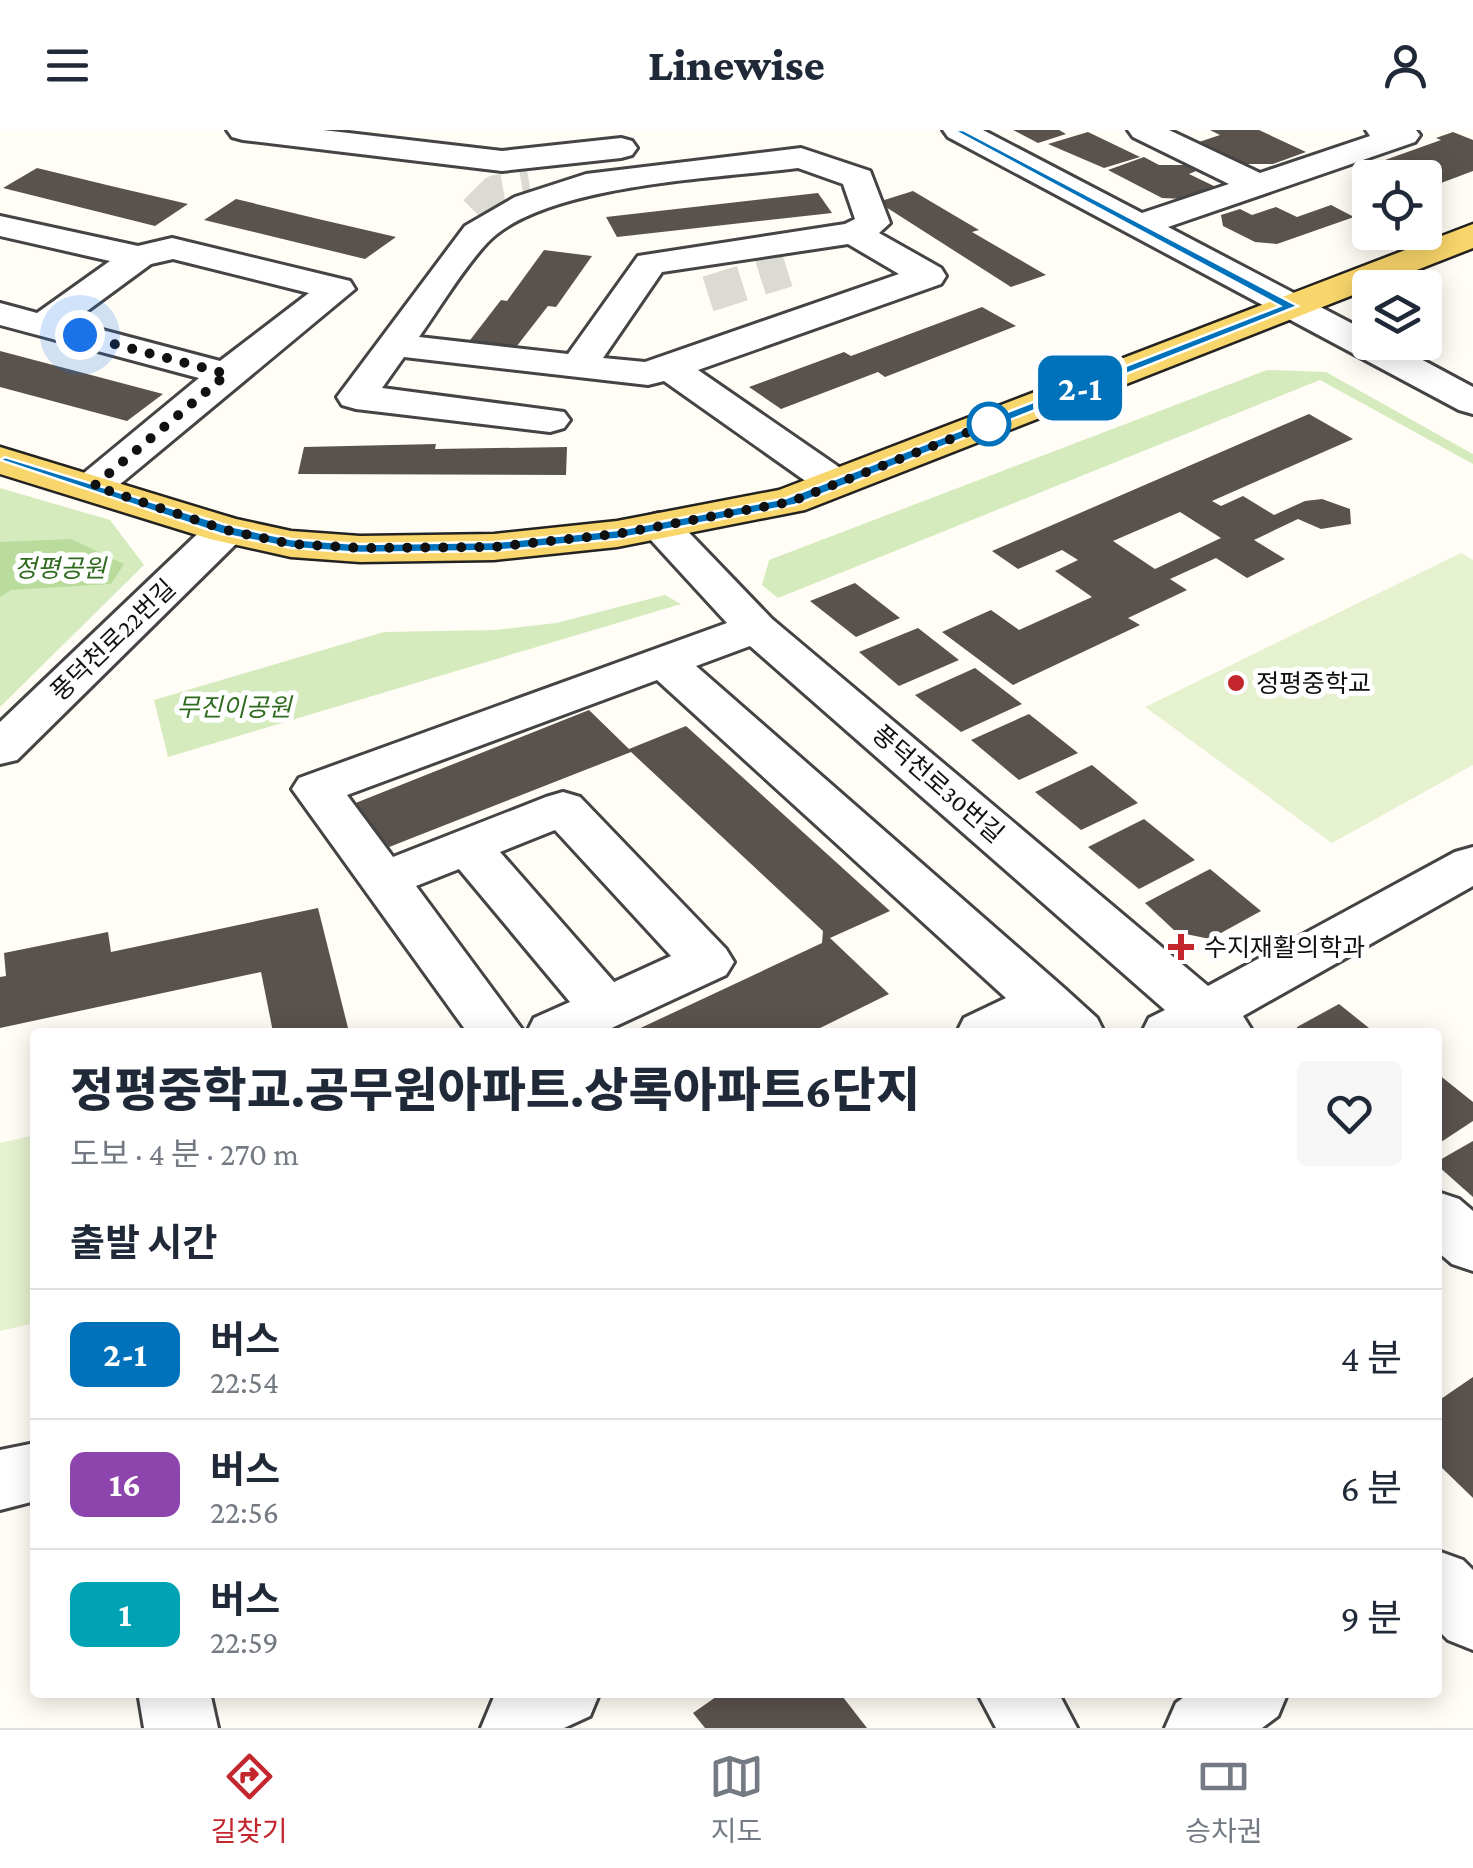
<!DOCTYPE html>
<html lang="ko">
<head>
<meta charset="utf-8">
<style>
  :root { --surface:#fff; --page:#f6f6f7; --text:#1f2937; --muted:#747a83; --line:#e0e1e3; --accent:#c4262e }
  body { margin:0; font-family:"Crimson Pro","Noto Sans KR",serif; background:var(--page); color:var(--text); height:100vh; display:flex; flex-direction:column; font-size:38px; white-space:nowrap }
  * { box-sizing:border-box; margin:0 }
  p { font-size:32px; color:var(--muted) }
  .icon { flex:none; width:55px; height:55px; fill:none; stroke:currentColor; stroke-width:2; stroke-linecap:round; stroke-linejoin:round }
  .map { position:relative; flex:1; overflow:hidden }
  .panel { position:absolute; left:30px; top:898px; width:1412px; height:670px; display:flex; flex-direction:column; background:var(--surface); border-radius:10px; box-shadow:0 5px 25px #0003 }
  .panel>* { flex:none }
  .badge { padding:0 20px; border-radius:15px; font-size:35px; line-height:65px }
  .buttons { position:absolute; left:1352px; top:30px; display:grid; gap:20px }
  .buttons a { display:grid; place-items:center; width:90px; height:90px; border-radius:10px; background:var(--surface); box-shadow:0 5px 25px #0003; font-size:50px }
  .you { position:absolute; width:50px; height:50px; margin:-25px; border:8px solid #fff; border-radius:50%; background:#1a73e8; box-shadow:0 0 0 15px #1a73e833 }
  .map>.badge { position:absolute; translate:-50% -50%; box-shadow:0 0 0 5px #fff }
  h2 { padding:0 40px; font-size:38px; line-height:90px }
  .round { display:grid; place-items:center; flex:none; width:105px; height:105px; border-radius:10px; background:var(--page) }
  .summary { display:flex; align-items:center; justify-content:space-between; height:170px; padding:0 40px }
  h1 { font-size:48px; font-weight:800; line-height:75px }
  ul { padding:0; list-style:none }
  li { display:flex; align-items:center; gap:30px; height:130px; padding:0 40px; border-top:2px solid var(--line) }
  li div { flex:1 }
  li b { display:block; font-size:38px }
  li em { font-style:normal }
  li .badge { min-width:110px; font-weight:700; text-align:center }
  header { display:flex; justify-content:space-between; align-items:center; height:130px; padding:0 40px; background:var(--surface); font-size:45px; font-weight:800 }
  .tabs { display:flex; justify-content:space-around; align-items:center; height:140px; border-top:2px solid var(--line); background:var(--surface); font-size:28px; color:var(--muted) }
  .tabs a { display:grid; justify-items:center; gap:5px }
  .tabs .active { color:var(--accent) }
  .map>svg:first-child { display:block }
  .green { fill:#d5ebbd }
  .forest { fill:#b9dc9c }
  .pitch { fill:#e6f2cf }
  .building { fill:#5a524d; fill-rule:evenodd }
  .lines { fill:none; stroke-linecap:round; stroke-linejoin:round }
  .minor-tunnel { stroke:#dbdad3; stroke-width:36; stroke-dasharray:36 19; stroke-linecap:butt }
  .minor-casing { stroke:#444; stroke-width:6 }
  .major-casing { stroke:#222; stroke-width:5 }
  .minor { fill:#fff; fill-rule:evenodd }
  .major { fill:#f9d66b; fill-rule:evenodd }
  .line { fill:#0072bc; stroke:#fff; stroke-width:2.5 }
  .walk { stroke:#111; stroke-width:10; stroke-dasharray:0 18 }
  .stop-dot { fill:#fff; stroke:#0072bc; stroke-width:5 }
  .poi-dot { fill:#c4262e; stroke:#fff; stroke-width:4 }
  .labels { text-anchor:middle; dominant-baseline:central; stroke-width:10; stroke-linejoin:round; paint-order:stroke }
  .park-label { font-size:25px; font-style:italic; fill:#2f6b1f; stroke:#fff }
  .street-label { font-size:25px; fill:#111; stroke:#fff }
  .poi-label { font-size:25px; fill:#111; stroke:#fff; text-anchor:start }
</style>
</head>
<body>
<header><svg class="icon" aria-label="menu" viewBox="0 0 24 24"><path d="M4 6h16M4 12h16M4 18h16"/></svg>Linewise<svg class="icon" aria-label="person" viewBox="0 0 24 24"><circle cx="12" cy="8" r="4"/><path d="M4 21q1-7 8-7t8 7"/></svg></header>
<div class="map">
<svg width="1473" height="1598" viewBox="0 0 1473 1598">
  <rect width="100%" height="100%" fill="#fffdf5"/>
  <g class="green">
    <path d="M1267 240 1326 242 1473 324V334L1320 250 778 468 762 455 769 430Z"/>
    <path d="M0 358 110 390 144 435 0 577Z"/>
    <path d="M665 465 681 474 168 627 154 570 384 502 494 500 556 493Z"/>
  </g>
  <path class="forest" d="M71 409 124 434 111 454 11 460 0 467V412Z"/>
  <g class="pitch">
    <path d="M1461 423 1473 430V635L1332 713 1145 577Z"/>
    <path d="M35 1005V1193L0 1201V1013Z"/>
  </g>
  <g class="building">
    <path d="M1013 0H1059L1066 4 1038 13Z"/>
    <path d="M1210 0H1259L1306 22 1273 34H1245L1199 12 1220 5Z"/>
    <path d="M1088 2 1140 27 1104 38 1048 14Z"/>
    <path d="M1453 2 1473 10V41L1425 59V48H1373L1357 40 1441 10 1436 8Z"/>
    <path d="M1144 27 1159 35H1185L1196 41 1189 44 1216 57 1183 69 1162 68 1108 40Z"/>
    <path d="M37 38 111 56 188 74 155 96 3 58Z"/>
    <path d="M913 61 979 100 972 102 1046 145 1011 157 878 72Z"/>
    <path d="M818 63 832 83 617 107 606 87Z"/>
    <path d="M236 69 314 88 396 107 365 129 204 90Z"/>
    <path d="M1331 75 1354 87 1277 114 1255 112 1223 96 1221 85 1240 79 1252 85 1276 77 1297 87Z"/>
    <path d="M544 120 592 126 556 177 548 176 513 221 467 214 501 170 507 171Z"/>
    <path d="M982 177 1016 196 885 247 878 242 781 279 749 257 844 222 851 226Z"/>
    <path d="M0 221 163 264 127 291 0 257Z"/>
    <path d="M1309 284 1353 309 1212 371 1221 376 1243 366 1274 385 1305 371 1322 369 1350 379 1351 394 1321 399 1298 389 1254 410 1285 429 1247 448 1216 428 1170 449 1187 460 1128 488 1140 495 1013 555 942 502 991 480 1019 500 1092 467 1055 441 1078 430 1062 420 1018 439 992 421ZM1180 382 1221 408 1155 439 1113 411Z"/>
    <path d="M436 314 435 319 567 317 566 345 298 344 304 317Z"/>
    <path d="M855 453 900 488 856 507 810 471Z"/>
    <path d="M918 498 959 530 899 556 859 522Z"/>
    <path d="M975 538 1022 574 961 602 915 565Z"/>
    <path d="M589 580 629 619 686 596 890 781 830 808 889 864 812 902H632L822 813 823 801 631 622 379 721 343 678Z"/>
    <path d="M1029 584 1078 623 1019 650 971 610Z"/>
    <path d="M1092 635 1138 673 1081 700 1035 662Z"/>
    <path d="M1144 689 1195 730 1139 759 1088 717Z"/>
    <path d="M1210 739 1261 781 1210 809 1176 802 1145 773Z"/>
    <path d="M318 778 349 902H273L261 842 0 898V847L6 846 4 823 108 802 111 822Z"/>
    <path d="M1339 874 1374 902H1297V897Z"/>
    <path d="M1438 944 1473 972V991L1438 1014Z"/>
    <path d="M1473 1011V1067L1438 1036V1031Z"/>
    <path d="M1473 1247V1368L1438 1334V1271Z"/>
    <path d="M723 1562H839L867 1598H705L693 1583Z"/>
  </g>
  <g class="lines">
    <g class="minor-tunnel">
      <path d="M476 83 496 63 530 57"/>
      <path d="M708 164 787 139"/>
    </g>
    <g class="minor-casing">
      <g id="minor">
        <path d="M227 0H323L502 21 621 8 632 11 637 18 632 25 621 28 502 41 243 10 232 7Z"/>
        <path d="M943 0H983L1142 83 1229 54 1133 7 1128 0H1169L1260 43 1370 6 1366 0H1416L1420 5 1415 12 1168 97 1370 203V212H1389L1473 257V284L1459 280 948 7Z"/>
        <path d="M801 18 870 41 890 93 879 103 941 138 946 146 941 154 698 240 849 344 855 353 849 362 835 365 821 362 664 251 648 255 404 227 382 258 564 282 570 290 564 298 550 302 356 279 342 275 337 267 465 96 515 67 586 44ZM798 38 843 54 855 89 845 94 638 126 568 224 419 207C441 176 462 140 487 113 542 54 720 48 798 38ZM848 114 899 144 645 232 603 228 662 142Z"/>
        <path d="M0 86 138 116 172 108 350 151 355 159 107 365 93 368 79 365 73 356 79 347 199 248 0 195V173L37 183 110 131 0 106ZM173 129 309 163 220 231 72 192 151 134Z"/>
        <path d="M659 383 674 387 772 489 1208 856 1455 722 1473 717V756L1243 886 1253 902H1142L1149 888 1165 880 750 516 696 536 1064 858 1097 888 1104 902H1043L1039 898 1031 902H957L964 888 1006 868 657 550 347 665 393 727 546 667 563 662 580 667 726 819 734 832 726 845 603 902H527L534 888 570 872 459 739 416 756 524 902H467L292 659 299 648 727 493 638 396 644 387ZM555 700 671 826 614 852 500 722Z"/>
        <path d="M226 387 241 391 247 400 241 409 17 630 0 634V592L211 391Z"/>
        <path d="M1438 1062 1459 1069 1473 1081V1141L1452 1134 1438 1122Z"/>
        <path d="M35 1313V1371L0 1380V1320Z"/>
        <path d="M1438 1421 1463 1430 1473 1440V1520L1448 1510 1438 1500Z"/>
        <path d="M138 1562H210L218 1598H144Z"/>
        <path d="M496 1562H600L590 1586 564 1598H481Z"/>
        <path d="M977 1562H1058L1077 1598H996Z"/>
        <path d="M1191 1562H1288L1278 1586 1262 1598H1165L1176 1573Z"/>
      </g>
    </g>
    <g class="major-casing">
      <path id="major" d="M1473 94V118L805 380 617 417 494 430 360 432 291 427 210 409 0 344V317L236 389 291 401 360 406 494 404 617 391 779 360Z"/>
    </g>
    <use href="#minor" class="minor"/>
    <use href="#major" class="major"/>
  </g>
  <path class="line" d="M953 0H963L1298 176 795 375 617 409 494 421 360 423 291 418 221 404 0 330 5 327 230 396 291 409 360 414 494 412 617 400 786 368 1280 176Z"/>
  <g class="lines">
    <path class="walk" d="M80 205 227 244 94 356 226 400 291 414 360 418 494 417 617 404 790 372 989 294"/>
  </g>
  <circle class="stop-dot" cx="989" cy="294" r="20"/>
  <g class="poi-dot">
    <circle cx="1236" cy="553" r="10"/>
    <path d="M1176 802h10v10h10v10h-10v10h-10v-10h-10v-10h10z"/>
  </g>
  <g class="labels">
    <g class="park-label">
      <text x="60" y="438">정평공원</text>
      <text x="234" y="577">무진이공원</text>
    </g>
    <g class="street-label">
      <text transform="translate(113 510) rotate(-44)">풍덕천로22번길</text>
      <text transform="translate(938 654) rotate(41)">풍덕천로30번길</text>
    </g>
    <g class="poi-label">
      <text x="1256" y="553">정평중학교</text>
      <text x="1204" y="817">수지재활의학과</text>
    </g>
  </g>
</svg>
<div class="buttons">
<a><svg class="icon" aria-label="locate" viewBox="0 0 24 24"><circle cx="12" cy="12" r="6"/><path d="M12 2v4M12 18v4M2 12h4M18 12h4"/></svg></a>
<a><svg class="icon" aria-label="layers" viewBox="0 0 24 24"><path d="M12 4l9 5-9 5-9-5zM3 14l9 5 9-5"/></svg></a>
</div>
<div class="you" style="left:80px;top:205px"></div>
<b class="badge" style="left:1080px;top:258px;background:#0072bc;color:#fff">2-1</b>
<section class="panel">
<div class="summary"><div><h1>정평중학교.공무원아파트.상록아파트6단지</h1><p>도보 · 4 분 · 270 m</p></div><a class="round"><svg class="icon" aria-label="heart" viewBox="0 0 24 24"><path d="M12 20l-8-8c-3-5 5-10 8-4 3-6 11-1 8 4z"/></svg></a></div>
<h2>출발 시간</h2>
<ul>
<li><span class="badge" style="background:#0072bc;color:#fff">2-1</span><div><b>버스</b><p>22:54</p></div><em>4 분</em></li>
<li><span class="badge" style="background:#8e44ad;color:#fff">16</span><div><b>버스</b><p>22:56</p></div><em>6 분</em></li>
<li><span class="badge" style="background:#00a3b4;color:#fff">1</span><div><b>버스</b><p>22:59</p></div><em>9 분</em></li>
</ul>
</section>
</div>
<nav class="tabs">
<a class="active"><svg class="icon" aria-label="directions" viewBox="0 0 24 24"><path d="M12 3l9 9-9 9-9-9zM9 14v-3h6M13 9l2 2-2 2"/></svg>길찾기</a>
<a><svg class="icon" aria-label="map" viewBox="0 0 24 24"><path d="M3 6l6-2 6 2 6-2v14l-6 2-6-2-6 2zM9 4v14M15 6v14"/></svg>지도</a>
<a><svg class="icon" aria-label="tickets" viewBox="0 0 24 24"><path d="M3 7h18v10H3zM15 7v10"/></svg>승차권</a>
</nav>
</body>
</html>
